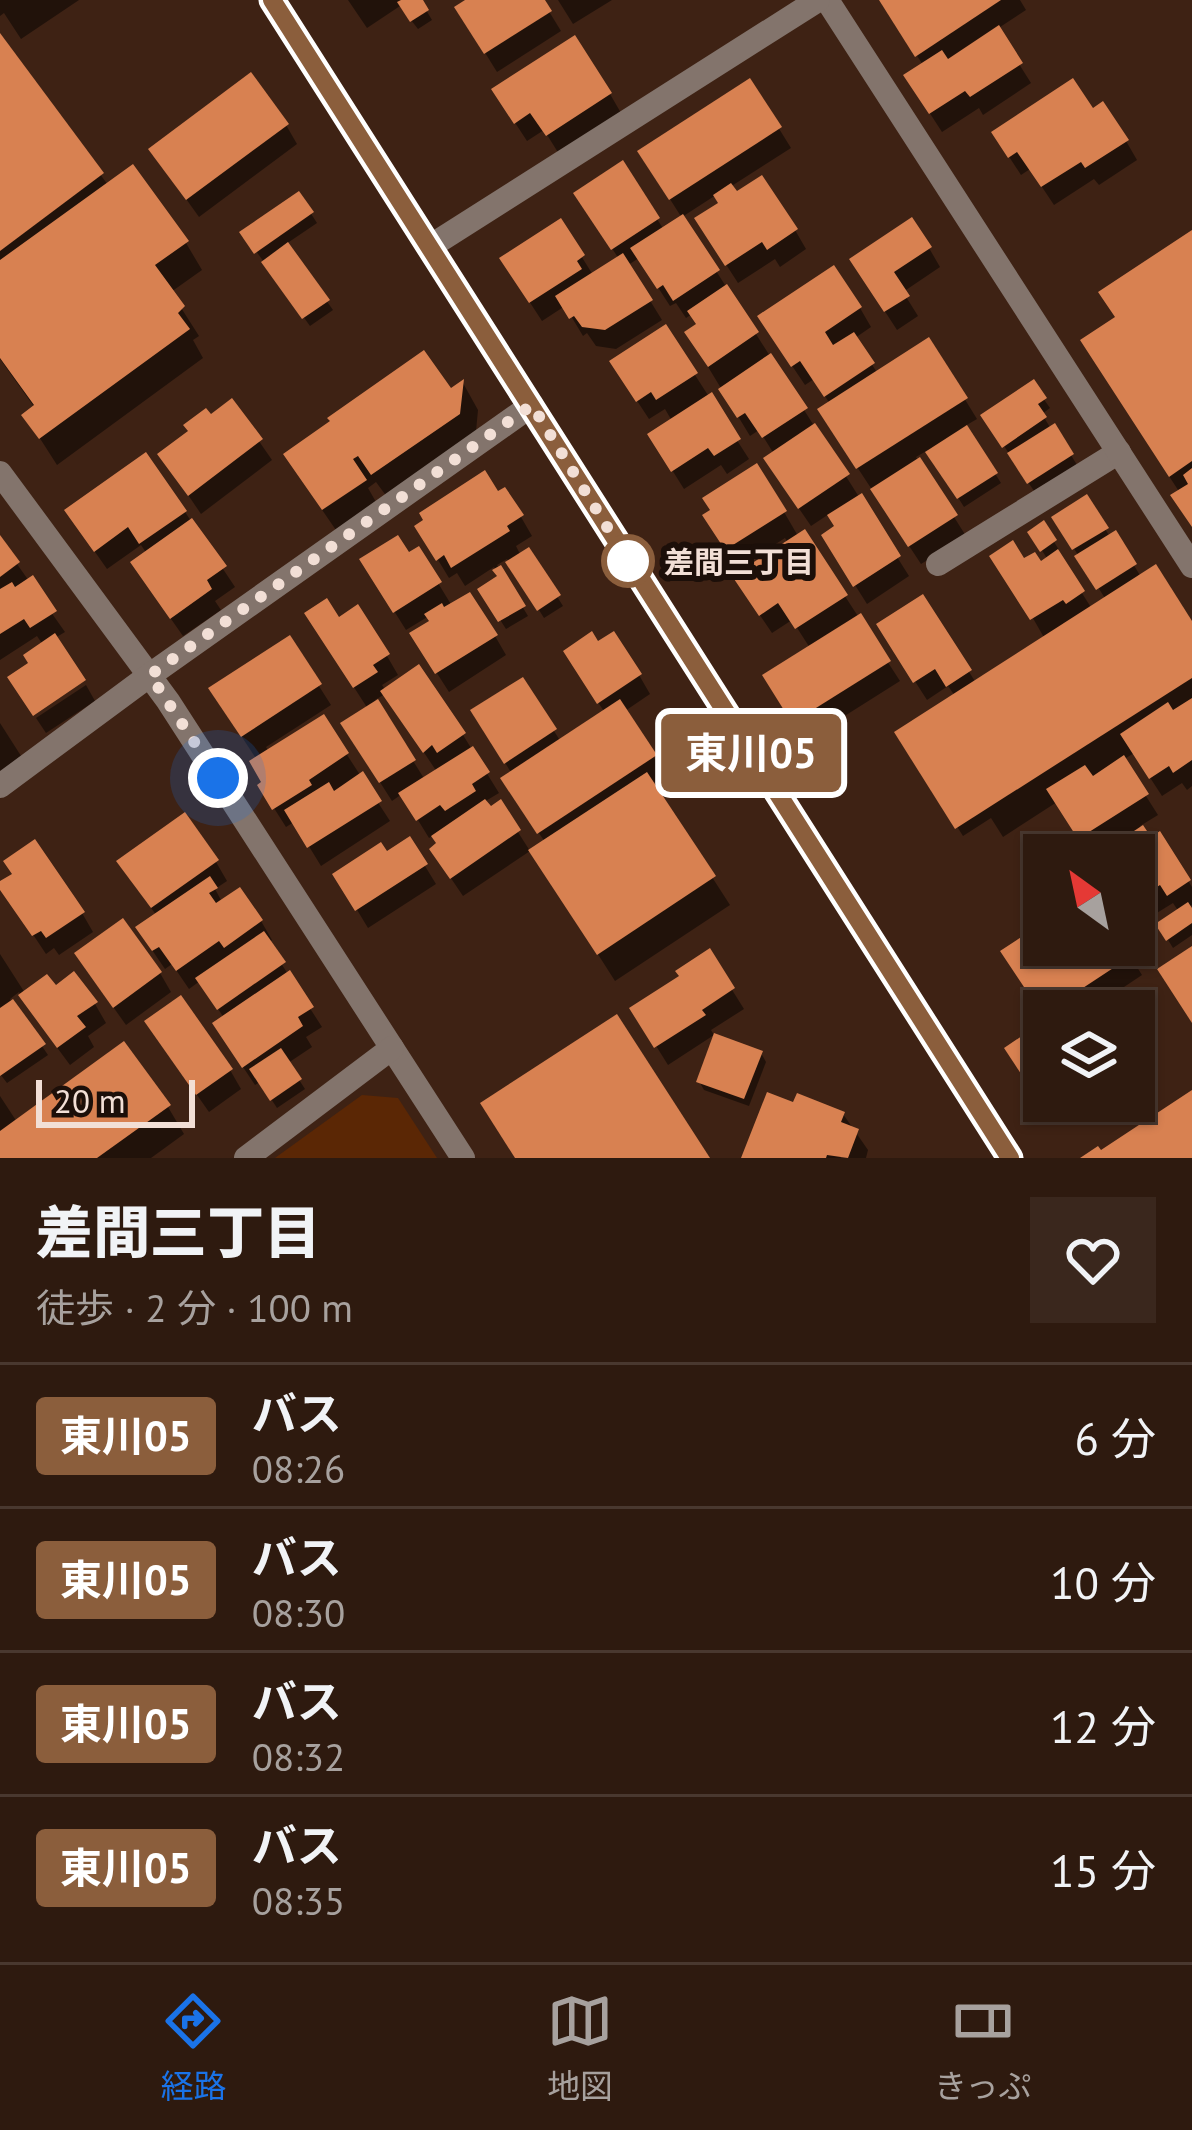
<!DOCTYPE html>
<html lang="ja">
<head>
<meta charset="utf-8">
<style>
  :root { --surface:#2e1a0f; --page:#3a271d; --text:#f1f3f6; --muted:#a7a19e; --line:#49382f; --accent:#1a73e8 }
  body { margin:0; font-family:"PT Sans","Noto Sans JP",sans-serif; background:var(--page); color:var(--text); height:100vh; display:flex; flex-direction:column; font-size:45px; white-space:nowrap }
  * { box-sizing:border-box; margin:0 }
  p { font-size:39px; color:var(--muted) }
  .icon { flex:none; width:66px; height:66px; fill:none; stroke:currentColor; stroke-width:2; stroke-linecap:round; stroke-linejoin:round }
  .map { position:relative; height:1158px; overflow:hidden }
  .sheet { display:flex; flex-direction:column; background:var(--surface); flex:1 }
  .sheet>* { flex:none }
  .badge { padding:0 24px; border-radius:9px; font-size:42px; line-height:78px }
  .needle { width:78px; rotate:327deg }
  .tools { position:absolute; left:1023px; top:834px; display:grid; gap:24px }
  .tools a { display:grid; place-items:center; width:132px; height:132px; border-radius:0px; background:var(--surface); box-shadow:0 3px 9px #0004,0 0 0 3px var(--line); font-size:60px }
  .scale { position:absolute; left:36px; bottom:30px; width:159px; box-sizing:border-box; padding-left:12px; border:6px solid #f2dfd6; border-top:0; font-size:33px; line-height:42px; white-space:nowrap; color:#f2dfd6; -webkit-text-stroke:9px #1c0f09; paint-order:stroke }
  .you { position:absolute; width:60px; height:60px; margin:-30px; border:9px solid #fff; border-radius:50%; background:#1a73e8; box-shadow:0 0 0 18px #1a73e833 }
  .map>.badge { position:absolute; translate:-50% -50%; box-shadow:0 0 0 6px #fff }
  .round { display:grid; place-items:center; flex:none; width:126px; height:126px; border-radius:0px; background:var(--page) }
  .summary { display:flex; align-items:center; justify-content:space-between; height:204px; padding:0 36px }
  h1 { font-size:57px; font-weight:800; line-height:90px }
  ul { padding:0; list-style:none }
  li { display:flex; align-items:center; gap:36px; height:144px; padding:0 36px; border-top:3px solid var(--line) }
  li div { flex:1 }
  li b { display:block; font-size:45px }
  li em { font-style:normal }
  li .badge { min-width:132px; font-weight:700; text-align:center }
  .menu { display:flex; justify-content:space-around; align-items:center; height:168px; border-top:3px solid var(--line); background:var(--surface); font-size:33px; color:var(--muted) }
  .menu a { display:grid; justify-items:center; gap:6px }
  .menu .on { color:var(--accent) }
  .map>svg:first-child { display:block }
  .green { fill:#5b2705 }
  .shadow { fill:#0007; fill-rule:evenodd }
  .building { fill:#d88151 }
  .lines { fill:none; stroke-linecap:round; stroke-linejoin:round }
  .service { stroke:#83746c; stroke-width:24 }
  .minor { stroke:#83746c; stroke-width:24 }
  .tertiary { stroke:#83746c; stroke-width:24 }
  .line-casing { stroke:#fff; stroke-width:27 }
  .line { stroke:#8b5e3c; stroke-width:18 }
  .walk { stroke:#f2dfd6; stroke-width:12; stroke-dasharray:0 21.6 }
  .stop-dot { fill:#fff; stroke:#8b5e3c; stroke-width:6 }
  .labels { text-anchor:middle; dominant-baseline:central; stroke-width:12; stroke-linejoin:round; paint-order:stroke }
  .stop-label { font-size:30px; font-weight:bold; fill:#f2dfd6; stroke:#1c0f09; text-anchor:start }
</style>
</head>
<body>
<div class="map">
<svg width="1192" height="1158" viewBox="0 0 1192 1158">
  <rect width="100%" height="100%" fill="#3e2214"/>
  <path class="green" d="M362 1095 398 1098 437 1158H275Z"/>
  <g class="shadow">
    <path d="M0 0H79L21 39 4 13 0 16Z"/>
    <path d="M348 0H420L432 20 418 29 400 6 367 28Z"/>
    <path d="M470 0H542L561 31 497 72 469 27Z"/>
    <path d="M558 0H612L573 24Z"/>
    <path d="M884 0H1020L1026 10 997 29 1031 83 983 115 979 108 942 132 918 95 923 65 894 20Z"/>
    <path d="M0 38 108 185 186 243 202 270 171 292 199 336 193 340 203 358 57 465 25 415 35 408 0 359Z"/>
    <path d="M750 82 791 148 730 187 795 230 806 249 780 267 775 259 738 283 709 238 721 204 716 195 682 217 909 576 867 604 836 555 837 528 829 514 811 526 778 478 774 454 759 430 750 436 699 352V326L692 314 686 318 676 303 670 306 639 258 628 265 662 320 616 349 596 346 587 333 583 336 565 306 542 321 514 278 560 222 593 275 619 259 588 212 622 164 664 230 682 218 652 171Z"/>
    <path d="M610 94 621 113 559 154 544 130 527 141 506 109Z"/>
    <path d="M1093 112 1126 141 1137 160 1099 185 1094 179 1054 205 1030 169 1021 175 1006 152Z"/>
    <path d="M286 125 297 144 199 217 151 150Z"/>
    <path d="M299 195 317 223 286 244 333 310 310 326 243 233Z"/>
    <path d="M1192 234V525L1180 493 1104 376 1117 320Z"/>
    <path d="M929 248 940 267 903 292 918 316 897 330 864 279Z"/>
    <path d="M860 308 871 327 855 338 878 374 929 341 977 419 965 426 1001 483 964 507 928 450 916 457 966 536 921 564 832 429 830 404 814 379 805 385 772 336Z"/>
    <path d="M695 375 749 459 727 474 721 465 684 489 662 454 672 421 665 409 649 419 624 381Z"/>
    <path d="M463 383 478 410 475 442 390 501 376 482 368 488 380 509 340 536 303 482Z"/>
    <path d="M1033 384 1050 408 1042 414 1051 429 1054 427 1077 465 1034 491 984 416Z"/>
    <path d="M232 402 272 460 201 514 161 455Z"/>
    <path d="M497 495 521 517 532 536 516 546 521 556 528 551 563 606 544 618 507 559 497 565 528 616 506 629 481 590 500 578 494 567 465 586 457 573 449 578 418 527Z"/>
    <path d="M1086 498 1110 537 1115 534 1141 577 1192 626V786L1187 790 1182 783 1162 796 1134 753 1123 760 1158 815 1140 826 1150 841 1159 835 1192 887V905L1188 908 1192 913V935L1173 948 1159 925 1179 912 1173 903 1134 927V855H1091L1057 802 1003 837 991 818 963 836 898 733 955 696 948 686 927 700 891 644 923 598 976 683 1046 641 1026 606 1023 562 1040 565 1048 560 1031 533 1043 524 1059 550 1056 552 1092 609 1106 600 1055 518Z"/>
    <path d="M185 512 235 587 215 601 221 610 183 636 145 582 147 554 141 545 107 569 79 529Z"/>
    <path d="M784 512 798 536 804 533 900 681 805 741 777 695 810 648 792 620 772 633 747 596 788 543 785 538 738 568 706 516Z"/>
    <path d="M0 540 65 632 55 638 32 664 43 645 37 636 0 660Z"/>
    <path d="M418 550 452 606 495 636 506 655 449 692 424 653 432 622 429 616 406 630 374 579Z"/>
    <path d="M338 621 387 656 398 675 382 685 386 691 463 735 499 793 484 802 490 810 500 804 530 851 463 896 444 868 439 844 434 835 429 838 402 794 392 801 355 743 368 709 319 633ZM385 694 437 772 425 780 375 700Z"/>
    <path d="M289 639 331 705 266 747 269 752 323 718 390 821 321 866 294 822 286 827 272 805 257 760 223 708Z"/>
    <path d="M578 671 639 675 650 694 625 711 665 775 652 784 730 905 615 981 548 876 545 842 515 798 512 774 485 730 522 681 561 742 605 713Z"/>
    <path d="M86 685 95 701 46 733 36 718Z"/>
    <path d="M0 723 23 759 0 774Z"/>
    <path d="M409 840 436 884 368 928 336 875 386 855Z"/>
    <path d="M216 862 227 881 215 889 222 902 261 921 272 940 268 943 322 1027 306 1037 312 1047 288 1063 305 1089 277 1108 260 1082 255 1085 227 1043 224 1018 200 981 189 989 172 964 165 969 150 947 157 916 131 881Z"/>
    <path d="M0 885 82 913 93 932 59 955 54 948 46 954Z"/>
    <path d="M1044 925V945H1123L1142 975 1097 1005 1101 1011H1044V1015L1004 952Z"/>
    <path d="M709 953 744 1009 711 1030 714 1035 668 1065 633 1009 682 977Z"/>
    <path d="M0 954 25 993 55 989 95 1004 106 1023 88 1036 94 1047 70 1065 33 1015 19 992 10 999 48 1055 7 1083 0 1074Z"/>
    <path d="M89 973H160L171 992 126 1025Z"/>
    <path d="M1044 1025V1101H1098L1081 1112 1074 1102 1062 1109 1058 1102 1046 1109 1019 1068Z"/>
    <path d="M159 1041 230 1070 241 1089 209 1112Z"/>
    <path d="M761 1053 766 1062 749 1106 704 1090 699 1081Z"/>
    <path d="M1134 1060 1144 1078 1134 1085Z"/>
    <path d="M0 1096 17 1122 168 1107 184 1134 151 1158H0Z"/>
    <path d="M795 1105 843 1114 868 1150 866 1158H848L842 1147 837 1150 841 1158H744Z"/>
  </g>
  <g class="building">
    <path d="M401 0H423L429 10 410 22 397 2Z"/>
    <path d="M465 0H545L552 11 484 54 454 7Z"/>
    <path d="M879 0H1001L915 57Z"/>
    <path d="M999 25 1023 63 970 97 965 91 929 114 903 75 942 50 948 59Z"/>
    <path d="M0 33 104 173 0 251Z"/>
    <path d="M575 35 612 93 546 136 530 113 514 124 491 89Z"/>
    <path d="M251 72 289 124 186 200 148 149Z"/>
    <path d="M750 78 782 127 669 200 637 151Z"/>
    <path d="M1073 78 1093 108 1103 101 1129 140 1085 168 1081 162 1041 187 1017 152 1008 158 991 132Z"/>
    <path d="M623 160 660 218 611 250 573 193Z"/>
    <path d="M133 164 189 241 155 265 185 306 178 313 190 329 39 439 21 415 34 405 0 358V260Z"/>
    <path d="M762 175 798 229 767 250 762 242 725 266 694 218 718 203 713 195 731 183 737 191Z"/>
    <path d="M299 191 314 212 254 254 239 232Z"/>
    <path d="M683 214 720 270 673 301 663 285 657 289 630 248Z"/>
    <path d="M912 217 932 247 894 272 910 296 884 312 849 259Z"/>
    <path d="M561 218 585 255 577 261 582 269 529 303 499 258Z"/>
    <path d="M1192 230V461L1169 477 1080 340 1115 317 1098 292Z"/>
    <path d="M288 242 330 300 302 319 261 262Z"/>
    <path d="M623 253 653 300 605 330 582 327 574 316 569 319 555 296Z"/>
    <path d="M834 265 862 307 825 332 833 345 854 332 875 363 824 397 800 361 791 367 757 316Z"/>
    <path d="M727 284 759 332 708 367 684 332 696 324 687 311Z"/>
    <path d="M666 324 698 373 656 400 651 392 636 402 609 361Z"/>
    <path d="M929 337 968 398 856 469 817 409Z"/>
    <path d="M424 350 451 388 464 379 460 414 371 475 358 456 353 459 367 480 322 510 283 454 330 421 327 418Z"/>
    <path d="M771 353 808 408 762 438 745 413 737 418 718 389Z"/>
    <path d="M1034 379 1047 398 1038 404 1047 417 1002 448 980 415Z"/>
    <path d="M712 392 741 439 714 456 708 448 671 472 647 434Z"/>
    <path d="M232 398 263 439 188 496 157 454 188 431 183 425 206 408 211 414Z"/>
    <path d="M815 423 850 474 798 509 763 458Z"/>
    <path d="M1055 423 1074 454 1027 484 1007 453Z"/>
    <path d="M967 425 998 473 957 499 925 452Z"/>
    <path d="M146 452 187 511 139 544 128 527 94 552 64 510Z"/>
    <path d="M920 457 958 515 908 547 870 489Z"/>
    <path d="M757 463 787 511 725 550 702 515 710 510 702 498Z"/>
    <path d="M1192 468V527L1170 495 1188 484 1183 475Z"/>
    <path d="M485 470 498 491 505 487 524 515 507 526 510 531 451 568 444 555 436 561 414 526 423 520 419 513Z"/>
    <path d="M862 493 901 556 853 587 821 535 834 526 827 515Z"/>
    <path d="M1087 494 1109 528 1072 550 1051 517Z"/>
    <path d="M192 518 227 566 207 580 212 589 170 619 130 562Z"/>
    <path d="M1044 520 1057 540 1040 552 1027 532Z"/>
    <path d="M805 529 848 595 795 629 778 603 759 616 732 576Z"/>
    <path d="M1116 530 1137 564 1096 590 1074 556Z"/>
    <path d="M0 535 20 562 0 577Z"/>
    <path d="M398 535 409 552 419 546 442 582 393 613 359 559Z"/>
    <path d="M1013 540 1024 558 1035 552 1041 561 1058 549 1085 591 1066 604 1063 600 1030 620 989 556Z"/>
    <path d="M529 547 561 595 537 611 505 562Z"/>
    <path d="M1156 564 1192 621V678L955 829 894 732Z"/>
    <path d="M501 565 526 606 498 622 477 589 497 576 492 570Z"/>
    <path d="M33 575 57 611 30 628 24 619 0 634V589L12 582 15 587Z"/>
    <path d="M470 592 498 635 435 674 409 633 429 621 424 614 442 603 444 607Z"/>
    <path d="M923 594 972 670 946 687 935 669 913 683 876 624Z"/>
    <path d="M327 598 339 617 358 604 390 654 373 665 378 672 353 688 304 613Z"/>
    <path d="M861 613 891 661 792 723 762 675Z"/>
    <path d="M592 631 598 641 614 631 642 674 597 704 563 651Z"/>
    <path d="M55 633 86 680 33 716 7 677 28 663 23 655Z"/>
    <path d="M290 635 322 684 241 737 208 688Z"/>
    <path d="M419 664 466 733 437 753 432 745 423 753 380 691Z"/>
    <path d="M523 677 557 729 504 764 470 710Z"/>
    <path d="M1192 698V760L1173 773 1169 766 1149 779 1120 734 1168 702 1173 710Z"/>
    <path d="M378 699 416 760 379 783 340 723Z"/>
    <path d="M620 699 657 755 537 834 500 778Z"/>
    <path d="M324 714 349 753 309 780 312 785 272 810 257 785 261 782 249 761Z"/>
    <path d="M473 746 490 772 472 784 476 791 445 811 440 805 416 821 398 793Z"/>
    <path d="M1124 755 1149 794 1078 839 1046 789 1085 765 1093 776Z"/>
    <path d="M363 771 382 801 307 848 284 810 329 782 334 791Z"/>
    <path d="M647 772 716 876 597 955 528 850Z"/>
    <path d="M485 799 491 806 501 799 521 830 450 879 429 849 436 843 431 836Z"/>
    <path d="M185 812 219 860 151 908 116 861Z"/>
    <path d="M1143 825 1151 837 1160 831 1191 880 1167 896 1160 885 1134 902V855H1098Z"/>
    <path d="M410 836 428 864 355 911 332 874 381 842 387 851Z"/>
    <path d="M35 839 85 912 46 938 41 931 32 936 0 890V881L12 874 3 861Z"/>
    <path d="M210 876 218 888 209 893 216 903 240 887 263 920 224 948 219 941 176 971 159 947 152 951 135 927Z"/>
    <path d="M1188 902 1192 908V923L1166 941 1155 924Z"/>
    <path d="M123 918 162 972 113 1008 74 953Z"/>
    <path d="M1044 922V945H1127L1133 955 1048 1011H1044V1017L1000 951Z"/>
    <path d="M264 931 286 962 217 1010 195 978Z"/>
    <path d="M1192 946V1023L1157 969Z"/>
    <path d="M710 948 735 988 702 1010 706 1015 654 1048 629 1008 679 976 675 971Z"/>
    <path d="M290 970 314 1007 298 1017 303 1026 242 1068 212 1023Z"/>
    <path d="M74 971 98 1002 77 1016 86 1027 57 1048 18 995 47 974 56 985Z"/>
    <path d="M181 995 233 1069 196 1095 144 1021Z"/>
    <path d="M1094 996 1105 1011H1059L1074 1000 1079 1006Z"/>
    <path d="M13 999 46 1044 0 1076V1008Z"/>
    <path d="M617 1014 710 1158H515L480 1103Z"/>
    <path d="M1044 1021V1085L1033 1092 1004 1048Z"/>
    <path d="M714 1033 763 1051 744 1099 696 1082Z"/>
    <path d="M124 1041 171 1105 97 1158H0V1131Z"/>
    <path d="M281 1048 302 1079 270 1101 249 1069Z"/>
    <path d="M1192 1090V1158H1080L1098 1146 1101 1150Z"/>
    <path d="M767 1092 793 1102 797 1093 845 1112 841 1122 859 1129 848 1158 827 1155 826 1158H741Z"/>
  </g>
  <g class="lines">
    <path class="service" d="M938 564 1119 452"/>
    <g class="minor">
      <path d="M827 0 1192 566"/>
      <path d="M431 246 818 0"/>
      <path d="M0 473 168 701 463 1158"/>
      <path d="M0 786 150 675 532 405"/>
      <path d="M246 1158 392 1048"/>
    </g>
    <path class="tertiary" d="M272 0 1010 1158"/>
  </g>
  <g class="lines">
    <g class="line-casing">
      <path id="line" d="M272 0 1010 1158"/>
    </g>
    <use href="#line" class="line"/>
    <path class="walk" d="M218 778 150 675 532 405 628 561"/>
  </g>
  <circle class="stop-dot" cx="628" cy="561" r="24"/>
  <g class="labels">
    <g class="stop-label">
      <text x="664" y="561">差間三丁目</text>
    </g>
  </g>
</svg>
<div class="tools">
<a><svg class="needle" viewBox="-14 -14 28 28"><path d="M0-13l5 13h-10z" fill="#e53935"/><path d="M0 13l5-13h-10z" fill="#a7a19e"/></svg></a>
<a><svg class="icon" aria-label="layers" viewBox="0 0 24 24"><path d="M12 4l9 5-9 5-9-5zM3 14l9 5 9-5"/></svg></a>
</div>
<div class="scale">20 m</div>
<div class="you" style="left:218px;top:778px"></div>
<b class="badge" style="left:751px;top:753px;background:#8b5e3c;color:#fff">東川05</b>
</div>
<section class="sheet">
<div class="summary"><div><h1>差間三丁目</h1><p>徒歩 · 2 分 · 100 m</p></div><a class="round"><svg class="icon" aria-label="heart" viewBox="0 0 24 24"><path d="M12 20l-8-8c-3-5 5-10 8-4 3-6 11-1 8 4z"/></svg></a></div>
<ul>
<li><span class="badge" style="background:#8b5e3c;color:#fff">東川05</span><div><b>バス</b><p>08:26</p></div><em>6 分</em></li>
<li><span class="badge" style="background:#8b5e3c;color:#fff">東川05</span><div><b>バス</b><p>08:30</p></div><em>10 分</em></li>
<li><span class="badge" style="background:#8b5e3c;color:#fff">東川05</span><div><b>バス</b><p>08:32</p></div><em>12 分</em></li>
<li><span class="badge" style="background:#8b5e3c;color:#fff">東川05</span><div><b>バス</b><p>08:35</p></div><em>15 分</em></li>
</ul>
</section>
<nav class="menu">
<a class="on"><svg class="icon" aria-label="directions" viewBox="0 0 24 24"><path d="M12 3l9 9-9 9-9-9zM9 14v-3h6M13 9l2 2-2 2"/></svg>経路</a>
<a><svg class="icon" aria-label="map" viewBox="0 0 24 24"><path d="M3 6l6-2 6 2 6-2v14l-6 2-6-2-6 2zM9 4v14M15 6v14"/></svg>地図</a>
<a><svg class="icon" aria-label="tickets" viewBox="0 0 24 24"><path d="M3 7h18v10H3zM15 7v10"/></svg>きっぷ</a>
</nav>
</body>
</html>
